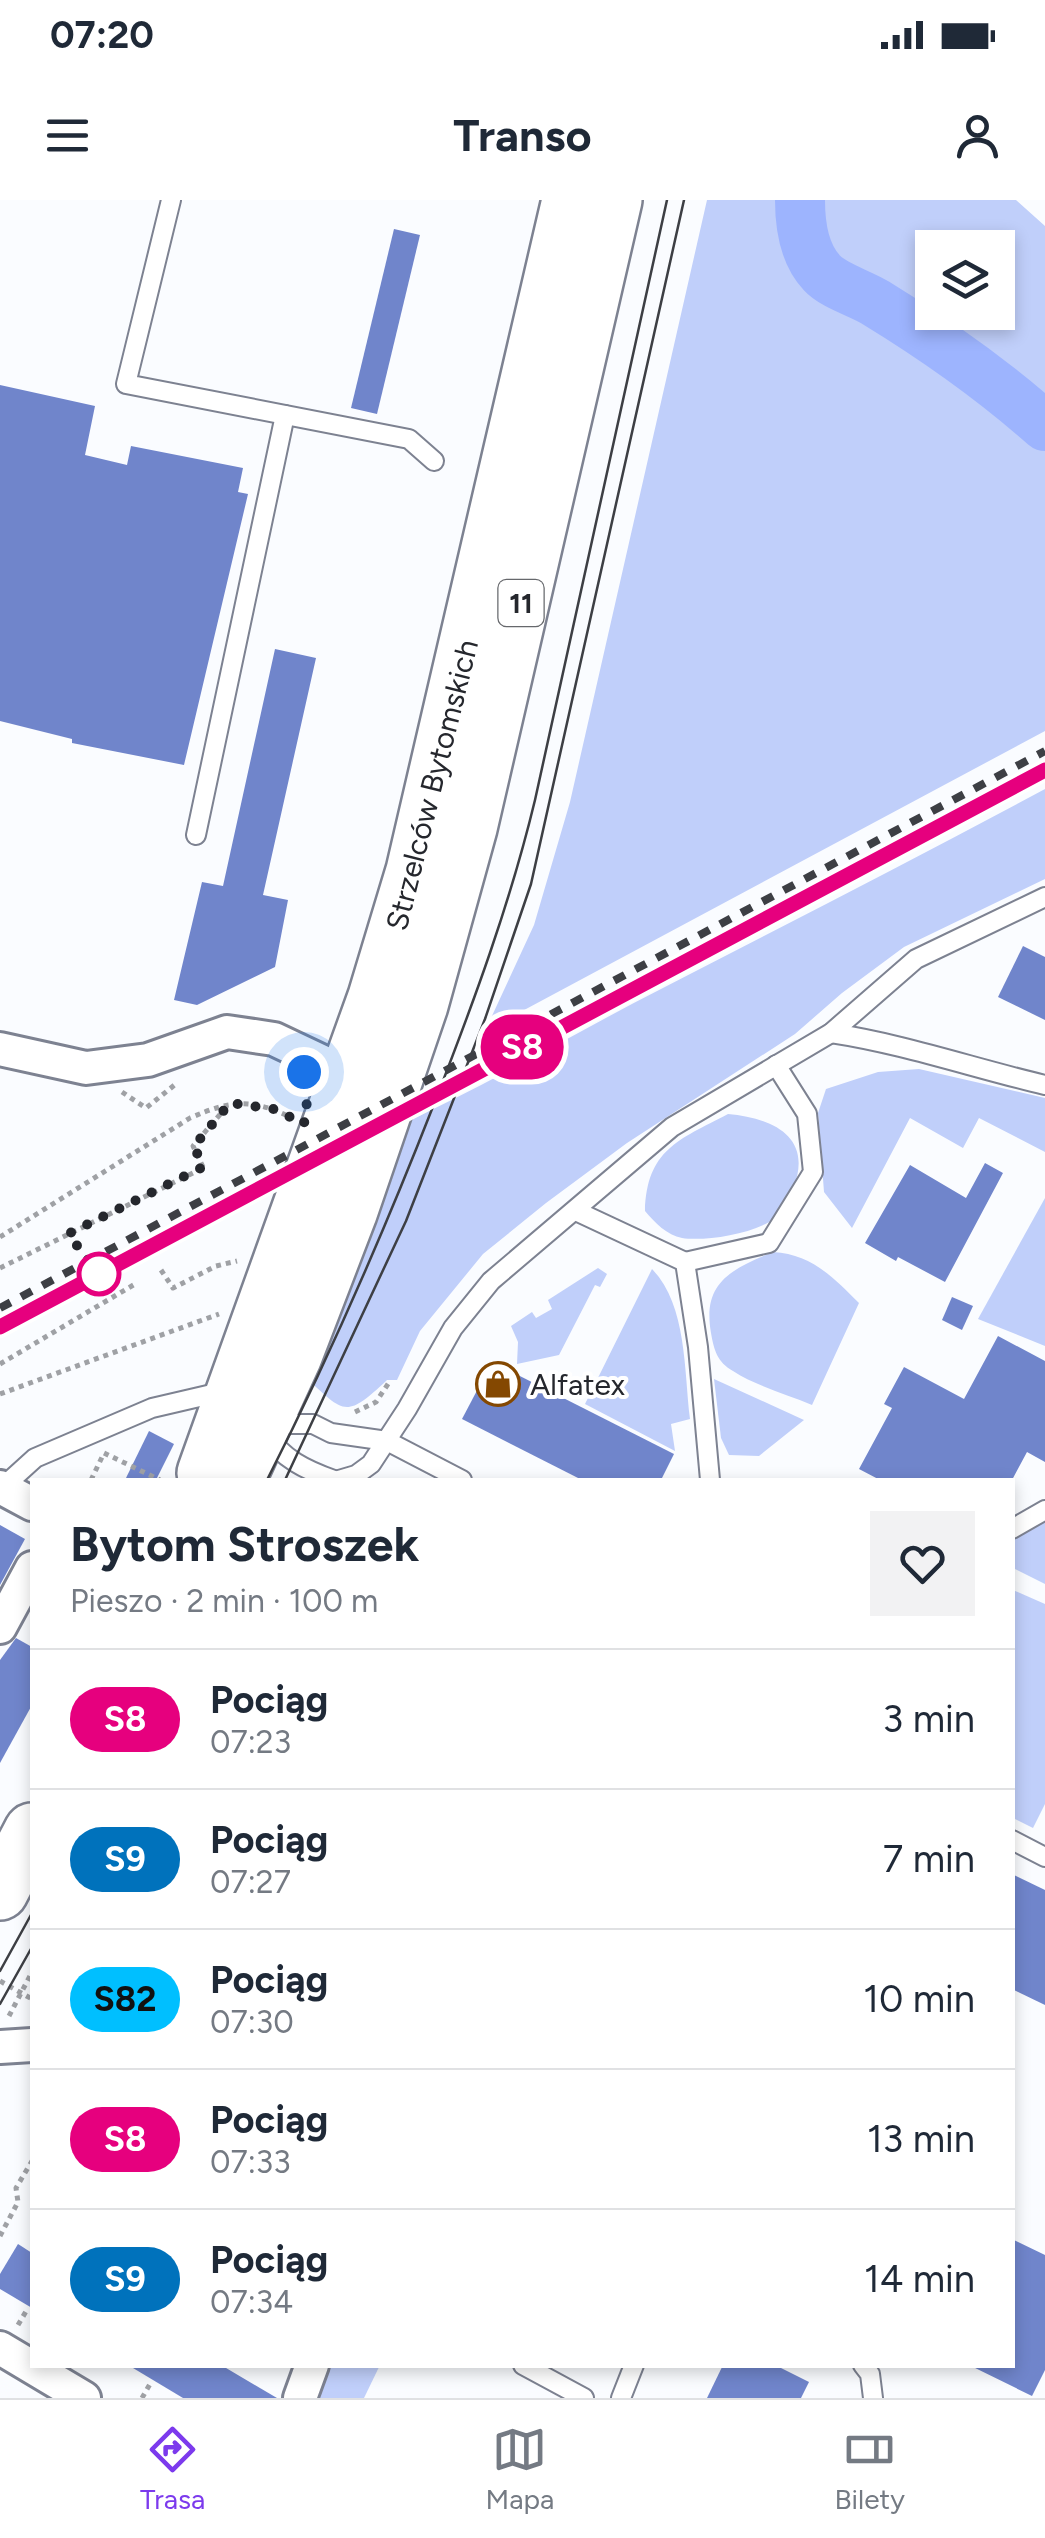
<!DOCTYPE html>
<html lang="pl">
<head>
<meta charset="utf-8">
<style>
  :root { --surface:#fff; --page:#f2f2f3; --text:#1f2937; --muted:#747a83; --line:#e0e1e3; --accent:#7c3aed }
  body { margin:0; font-family:Figtree,sans-serif; background:var(--page); color:var(--text); height:100vh; display:flex; flex-direction:column; font-size:38px; white-space:nowrap }
  * { box-sizing:border-box; margin:0 }
  p { font-size:32px; color:var(--muted) }
  .icon { flex:none; width:55px; height:55px; fill:none; stroke:currentColor; stroke-width:2; stroke-linecap:round; stroke-linejoin:round }
  .map { position:relative; flex:1; overflow:hidden }
  .details { position:absolute; left:30px; top:1278px; width:985px; height:890px; display:flex; flex-direction:column; background:var(--surface); border-radius:0px; box-shadow:0 5px 15px #0003 }
  .details>* { flex:none }
  .badge { padding:0 20px; border-radius:32px; font-size:35px; line-height:65px }
  .controls { position:absolute; left:915px; top:30px; display:grid; gap:20px }
  .controls a { display:grid; place-items:center; width:100px; height:100px; border-radius:0px; background:var(--surface); box-shadow:0 5px 15px #0003; font-size:50px }
  .you { position:absolute; width:50px; height:50px; margin:-25px; border:8px solid #fff; border-radius:50%; background:#1a73e8; box-shadow:0 0 0 15px #1a73e833 }
  .map>.badge { position:absolute; translate:-50% -50%; box-shadow:0 0 0 5px #fff }
  .round { display:grid; place-items:center; flex:none; width:105px; height:105px; border-radius:0px; background:var(--page) }
  .head { display:flex; align-items:center; justify-content:space-between; height:170px; padding:0 40px }
  h1 { font-size:48px; font-weight:700; line-height:75px }
  ul { padding:0; list-style:none }
  li { display:flex; align-items:center; gap:30px; height:140px; padding:0 40px; border-top:2px solid var(--line) }
  li div { flex:1 }
  li b { display:block; font-size:38px }
  li em { font-style:normal }
  li .badge { min-width:110px; font-weight:700; text-align:center }
  .status { display:flex; justify-content:space-between; align-items:center; height:70px; padding:0 50px; background:var(--surface); direction:ltr }
  .status svg { height:28px; fill:currentColor }
  header { display:flex; justify-content:space-between; align-items:center; height:130px; padding:0 40px; background:var(--surface); font-size:45px; font-weight:700 }
  .dock { display:flex; justify-content:space-around; align-items:center; height:140px; border-top:2px solid var(--line); background:var(--surface); font-size:28px; color:var(--muted) }
  .dock a { display:grid; justify-items:center; gap:5px }
  .dock .on { color:var(--accent) }
  .map>svg:first-child { display:block }
  .green { fill:#c0cffa; fill-rule:evenodd }
  .lines { fill:none; stroke-linecap:round; stroke-linejoin:round }
  .river { stroke:#9db4fe; stroke-width:50 }
  .building { fill:#7085cb }
  .service-casing { stroke:#7d8291; stroke-width:22 }
  .minor-casing { stroke:#7d8291; stroke-width:38 }
  .trunk-casing { stroke:#7d8291; stroke-width:60 }
  .path { stroke:#9fa1a5; stroke-width:5; stroke-dasharray:5 5; stroke-linecap:butt }
  .service { stroke:#fff; stroke-width:18 }
  .minor { stroke:#fff; stroke-width:32 }
  .trunk { stroke:#fff; stroke-width:55 }
  .tram { stroke:#3d3f44; stroke-width:2.5 }
  .rail { stroke:#3d3f44; stroke-width:8; stroke-dasharray:12 12; stroke-linecap:butt }
  .line-casing { stroke:#fff; stroke-width:22 }
  .line { stroke:#e6007e; stroke-width:15 }
  .walk { stroke:#25272d; stroke-width:10; stroke-dasharray:0 18 }
  .stop-dot { fill:#fff; stroke:#e6007e; stroke-width:5 }
  .labels { text-anchor:middle; dominant-baseline:central; stroke-width:8; stroke-linejoin:round; paint-order:stroke }
  .shield { fill:#fff; stroke:#66686c; stroke-width:2.5 }
  .shield-label { font-size:28px; font-weight:bold; fill:#25272d }
  .street-label { font-size:30px; fill:#25272d; stroke:#fff }
  .poi-label { font-size:30px; fill:#25272d; stroke:#fff; text-anchor:start }
</style>
</head>
<body>
<div class="status"><b>07:20</b><svg viewBox="0 0 49 12"><path d="M0 12V9h3v3zM5 12V6h3v6zM10 12V3h3v9zM15 12V0h3v12zM26 1h20v11H26zM47 4h2v5h-2z"/></svg></div>
<header><svg class="icon" aria-label="menu" viewBox="0 0 24 24"><path d="M4 6h16M4 12h16M4 18h16"/></svg>Transo<svg class="icon" aria-label="person" viewBox="0 0 24 24"><circle cx="12" cy="8" r="4"/><path d="M4 21q1-7 8-7t8 7"/></svg></header>
<div class="map">
<svg width="1045" height="2198" viewBox="0 0 1045 2198">
  <rect width="100%" height="100%" fill="#fafcff"/>
  <g class="green">
    <path d="M707 0H1016L1045 26V531L485 831 534 725 570 602ZM932 48H998V112H932Z"/>
    <path d="M1045 589V679L904 747 842 793 795 834 627 943 546 1003 483 1054 420 1131 397 1180H387C344 1221 344 1212 303 1175L391 929C484 887 571 835 661 789 789 723 918 657 1045 589Z"/>
    <path d="M919 869 1045 898V952L979 918 963 948 910 918 852 1028 824 992 818 913 826 889 878 872Z"/>
    <path d="M728 914C773 918 814 937 793 989 790 995 788 1005 784 1010 768 1032 708 1042 682 1038 667 1035 655 1023 645 1011 647 950 678 940 728 914Z"/>
    <path d="M1045 998V1146L978 1119Z"/>
    <path d="M773 1052C811 1054 833 1077 859 1103L812 1205C786 1194 756 1186 733 1171 717 1162 714 1150 711 1133 702 1082 732 1069 773 1052Z"/>
    <path d="M598 1068 607 1074 600 1087 595 1085 559 1155 517 1164 518 1142 511 1126 532 1112 536 1118 552 1109 548 1100Z"/>
    <path d="M652 1069C687 1105 684 1170 690 1219L671 1224 675 1251 585 1204Z"/>
    <path d="M714 1179 804 1220 759 1256 729 1255 721 1238Z"/>
    <path d="M1045 1317V1384L1013 1368C1012 1332 1014 1334 1045 1317Z"/>
    <path d="M1013 1390 1045 1404V1604L1033 1628 1013 1618Z"/>
    <path d="M331 2165H380L364 2198H315Z"/>
  </g>
  <g class="lines">
    <path class="river" d="M800 0C800 24 804 54 822 73 834 86 860 93 876 103 935 139 993 180 1045 226"/>
  </g>
  <g class="building">
    <path d="M394 29 420 35 377 214 351 208Z"/>
    <path d="M0 185 95 206 85 255 127 265 131 246 243 268 238 292 248 294 184 565 72 543V539L0 521Z"/>
    <path d="M275 449 316 458 263 695 288 700 275 767 197 805 174 800 202 682 223 686Z"/>
    <path d="M1023 746 1045 757V820L998 797Z"/>
    <path d="M985 963 1003 973 945 1082 898 1057 896 1061 865 1043 910 965 966 998Z"/>
    <path d="M952 1097 973 1106 962 1130 942 1120Z"/>
    <path d="M998 1136 1045 1161V1262L1027 1252 1012 1280H880L859 1269 892 1208 884 1204 904 1167 964 1199Z"/>
    <path d="M492 1162 674 1254 661 1280H582L462 1219Z"/>
    <path d="M149 1231 174 1244 156 1280H125Z"/>
    <path d="M0 1325 25 1339 0 1385Z"/>
    <path d="M16 1438 32 1447V1505L0 1563V1460Z"/>
    <path d="M1012 1674 1045 1690V1805L1012 1789Z"/>
    <path d="M1012 2039 1045 2055V2170L1032 2196 969 2165H1012Z"/>
    <path d="M18 2044 32 2053V2108L0 2089V2074Z"/>
    <path d="M128 2165H221L277 2198H183Z"/>
    <path d="M723 2165H775L809 2182 801 2198H707Z"/>
  </g>
  <g class="lines">
    <g class="service-casing">
      <g id="service">
        <path d="M171 0 126 184 409 239 434 261"/>
        <path d="M196 635 285 215"/>
        <path d="M831 833C904 844 973 868 1045 885"/>
        <path d="M576 1011 685 1062 698 1147 710 1280"/>
        <path d="M685 1062 769 1043 813 972 807 914 776 865"/>
        <path d="M270 1224H313L331 1233 387 1241 462 1280"/>
        <path d="M266 1233C282 1259 306 1270 334 1280"/>
        <path d="M339 1280 356 1275 371 1264 407 1209 453 1128 491 1081 672 927 831 833 916 759 1045 697"/>
        <path d="M3 1287 35 1258 152 1208 225 1191"/>
        <path d="M1012 1329 1045 1310"/>
        <path d="M1012 1640 1045 1657"/>
        <path d="M523 2165 584 2198"/>
        <path d="M863 2165 870 2174 873 2198"/>
        <path d="M621 2198 634 2165"/>
      </g>
    </g>
    <g class="minor-casing">
      <g id="minor">
        <path d="M0 849 86 868 148 860 227 832 274 839 348 874"/>
        <path d="M0 1287 32 1304"/>
        <path d="M0 1427 32 1368"/>
        <path d="M0 1847 32 1845"/>
        <path d="M0 2148 84 2198"/>
        <path d="M300 2198 312 2165"/>
      </g>
    </g>
    <g class="trunk-casing">
      <g id="trunk">
        <path d="M205 1273 376 797 414 671 570 0"/>
        <path d="M237 1280 294 1156 349 1013 420 805 469 628 614 0"/>
        <path d="M0 1692 32 1631"/>
      </g>
    </g>
    <g class="path">
      <path d="M122 892 146 908 177 883"/>
      <path d="M203 967 193 946 228 905"/>
      <path d="M0 1037 190 918C231 900 252 898 292 918"/>
      <path d="M0 1068 203 968"/>
      <path d="M161 1070 173 1088 216 1066 237 1061"/>
      <path d="M0 1164 135 1084"/>
      <path d="M0 1194 219 1114"/>
      <path d="M355 1212 376 1202 390 1181"/>
      <path d="M91 1280 104 1253 160 1280"/>
      <path d="M0 1781 32 1799"/>
      <path d="M9 1816 32 1772"/>
      <path d="M0 2036 18 2002 16 1988 32 1961"/>
      <path d="M18 2125 28 2108"/>
      <path d="M142 2198 150 2184"/>
    </g>
    <use href="#service" class="service"/>
    <use href="#minor" class="minor"/>
    <use href="#trunk" class="trunk"/>
    <g class="tram">
      <path d="M267 1280C329 1158 384 1032 434 904 473 804 510 704 535 600L667 0"/>
      <path d="M285 1280 406 1021 485 819 531 684 684 0"/>
      <path d="M0 1771 32 1713"/>
      <path d="M0 1804 32 1747"/>
    </g>
    <g class="rail">
      <path d="M0 1108 1045 551"/>
      <path d="M0 1127 1045 570"/>
    </g>
  </g>
  <g class="lines">
    <g class="line-casing">
      <path id="line" d="M0 1127 1045 570"/>
    </g>
    <use href="#line" class="line"/>
    <path class="walk" d="M99 1074 68 1034 203 967 194 946 230 903 274 909 304 924 308 894 304 872"/>
  </g>
  <defs>
    <g id="shop-ring" transform="scale(2.25)"><circle r="9.5" fill="#fff" stroke="#844801" stroke-width="1.5"/><path d="M-5-2.5h2.3a2.7 3.5 0 0 1 5.4 0H5L5.5 6h-11ZM-1.5-2.5h3a1.5 2.3 0 0 0-3 0Z" fill="#844801"/></g>
  </defs>
  <g fill-rule="evenodd">
    <use href="#shop-ring" x="498" y="1184"/>
  </g>
  <circle class="stop-dot" cx="99" cy="1074" r="20"/>
  <g class="labels">
    <rect class="shield" x="498.5" y="380" width="45" height="46" rx="8"/>
    <g class="shield-label">
      <text x="521" y="403">11</text>
    </g>
    <g class="street-label">
      <text transform="translate(432 585) rotate(-76)">Strzelców Bytomskich</text>
    </g>
    <g class="poi-label">
      <text x="530" y="1184">Alfatex</text>
    </g>
  </g>
</svg>
<div class="controls">
<a><svg class="icon" aria-label="layers" viewBox="0 0 24 24"><path d="M12 4l9 5-9 5-9-5zM3 14l9 5 9-5"/></svg></a>
</div>
<div class="you" style="left:304px;top:872px"></div>
<b class="badge" style="left:522px;top:847px;background:#e6007e;color:#fff">S8</b>
<section class="details">
<div class="head"><div><h1>Bytom Stroszek</h1><p>Pieszo · 2 min · 100 m</p></div><a class="round"><svg class="icon" aria-label="heart" viewBox="0 0 24 24"><path d="M12 20l-8-8c-3-5 5-10 8-4 3-6 11-1 8 4z"/></svg></a></div>
<ul>
<li><span class="badge" style="background:#e6007e;color:#fff">S8</span><div><b>Pociąg</b><p>07:23</p></div><em>3 min</em></li>
<li><span class="badge" style="background:#0072bc;color:#fff">S9</span><div><b>Pociąg</b><p>07:27</p></div><em>7 min</em></li>
<li><span class="badge" style="background:#00bfff;color:#111">S82</span><div><b>Pociąg</b><p>07:30</p></div><em>10 min</em></li>
<li><span class="badge" style="background:#e6007e;color:#fff">S8</span><div><b>Pociąg</b><p>07:33</p></div><em>13 min</em></li>
<li><span class="badge" style="background:#0072bc;color:#fff">S9</span><div><b>Pociąg</b><p>07:34</p></div><em>14 min</em></li>
</ul>
</section>
</div>
<nav class="dock">
<a class="on"><svg class="icon" aria-label="directions" viewBox="0 0 24 24"><path d="M12 3l9 9-9 9-9-9zM9 14v-3h6M13 9l2 2-2 2"/></svg>Trasa</a>
<a><svg class="icon" aria-label="map" viewBox="0 0 24 24"><path d="M3 6l6-2 6 2 6-2v14l-6 2-6-2-6 2zM9 4v14M15 6v14"/></svg>Mapa</a>
<a><svg class="icon" aria-label="tickets" viewBox="0 0 24 24"><path d="M3 7h18v10H3zM15 7v10"/></svg>Bilety</a>
</nav>
</body>
</html>
